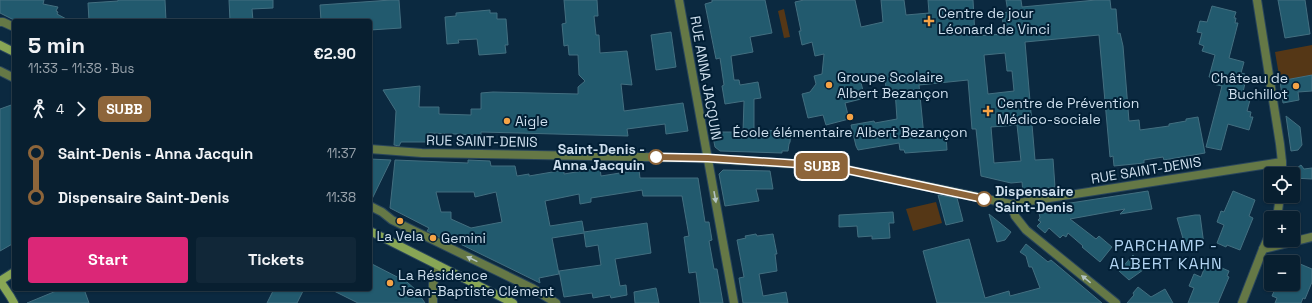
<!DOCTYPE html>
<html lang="en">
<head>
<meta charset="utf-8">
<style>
  :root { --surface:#081f30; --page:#112738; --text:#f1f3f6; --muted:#98a2ab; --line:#293d4c; --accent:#db2777 }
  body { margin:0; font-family:"Space Grotesk",sans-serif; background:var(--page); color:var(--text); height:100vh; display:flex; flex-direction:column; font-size:15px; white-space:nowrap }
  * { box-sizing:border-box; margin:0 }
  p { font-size:13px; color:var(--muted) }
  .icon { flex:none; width:22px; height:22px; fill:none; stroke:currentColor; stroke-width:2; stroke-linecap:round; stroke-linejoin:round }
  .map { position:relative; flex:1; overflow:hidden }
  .side { position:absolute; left:12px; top:19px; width:360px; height:272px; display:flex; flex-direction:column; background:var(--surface); border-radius:4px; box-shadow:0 1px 3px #0004,0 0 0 1px var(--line) }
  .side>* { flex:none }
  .badge { padding:0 8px; border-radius:6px; font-size:14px; line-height:26px }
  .tools { position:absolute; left:1264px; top:167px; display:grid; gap:8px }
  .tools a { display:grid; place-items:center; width:36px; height:36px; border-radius:4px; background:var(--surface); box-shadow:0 1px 3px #0004,0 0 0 1px var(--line); font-size:20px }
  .map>.badge { position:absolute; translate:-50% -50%; box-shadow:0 0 0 2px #fff }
  .legs { display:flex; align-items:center; gap:6px; height:44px; padding:0 16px; font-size:13px }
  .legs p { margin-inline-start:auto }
  .headline { display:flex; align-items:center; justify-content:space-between; height:68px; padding:0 16px }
  h1 { font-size:22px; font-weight:700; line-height:30px }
  .button { display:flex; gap:8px; margin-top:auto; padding:8px 16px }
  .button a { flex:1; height:46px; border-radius:4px; background:var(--accent); color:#fff; font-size:16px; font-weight:700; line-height:46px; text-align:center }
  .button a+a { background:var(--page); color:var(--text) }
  ul { padding:0 16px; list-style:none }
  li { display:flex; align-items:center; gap:14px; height:44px; font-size:15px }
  li i { display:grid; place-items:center; width:6px; height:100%; margin:0 5px; background:currentColor }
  li i::after { content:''; width:10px; height:10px; margin:-5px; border:3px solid; border-radius:50%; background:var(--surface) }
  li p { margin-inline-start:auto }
  li:first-child i { background:linear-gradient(#0000 50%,currentColor 0) }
  li:last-child i { background:linear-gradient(currentColor 50%,#0000 0) }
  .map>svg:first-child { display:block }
  .green { fill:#553716 }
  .building { fill:#225a6e; stroke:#436f80; fill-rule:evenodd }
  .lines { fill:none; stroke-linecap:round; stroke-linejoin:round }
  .street-casing { stroke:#2a465c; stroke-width:10 }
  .secondary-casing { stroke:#2a465c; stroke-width:10 }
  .street { stroke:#657846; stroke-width:8 }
  .secondary { stroke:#88a655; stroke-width:8 }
  .oneway { fill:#b3c4c3 }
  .line-1-casing { stroke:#fff; stroke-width:9 }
  .line-1 { stroke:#8d653a; stroke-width:6 }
  .poi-dot { fill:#f5a346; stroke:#021f35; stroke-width:1.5 }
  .stop-1-dot { fill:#fff; stroke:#8d653a; stroke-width:2 }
  .labels { text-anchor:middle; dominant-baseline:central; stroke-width:4; stroke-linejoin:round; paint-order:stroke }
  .poi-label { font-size:14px; fill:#cddeed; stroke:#021f35; text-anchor:start }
  .street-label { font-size:14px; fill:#cddeed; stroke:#021f35 }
  .stop-label { font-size:14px; font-weight:bold; fill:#cddeed; stroke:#021f35; text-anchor:end }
  .quarter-label { font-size:16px; letter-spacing:1px; fill:#b2d4f2; stroke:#021f35 }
</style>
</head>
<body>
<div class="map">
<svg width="1312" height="303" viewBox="0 0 1312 303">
  <rect width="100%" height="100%" fill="#0b2940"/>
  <g class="green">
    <path d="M784 9 790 37 784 38 778 11Z"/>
    <path d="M1312 45V75L1280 81 1275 52Z"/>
    <path d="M936 202 942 223 913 231 906 209Z"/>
  </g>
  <g class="building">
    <path d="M0 0H44L43 4 58 7 56 11 58 12 57 14 70 21H16L0 13Z"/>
    <path d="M118 0H165L166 21H89L88 3 118 1Z"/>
    <path d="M229 0H273V8L252 9 253 21H230Z"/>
    <path d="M391 0H399L401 28 370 30V21H321L320 5Z"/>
    <path d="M564 0H597L598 16H594L596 35H599L600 53 627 51 632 85 621 84 624 111 683 103 688 131 666 134 665 124 627 129 628 136 481 132V135L429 133V142H401L399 146 394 145 396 111 383 90 420 86 419 107H439V114L471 115V109H481V93L493 92 578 94V87L585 81 579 75 578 55H569L568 45 564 46 562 24 566 23Z"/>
    <path d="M712 0H765L772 33 750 37 753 52 731 56 734 80H739L740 85 758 82 761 98 754 99V130L791 131 790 142 789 144 788 151H782V153L720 151 715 147 712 132H743L744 101 725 104 722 86 724 85 720 58 716 59 705 4 712 2Z"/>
    <path d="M804 0H855L861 27 883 22 881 0H904L906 15 929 13 928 0H973L975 36 1004 34 1002 13 1008 12 1006 0H1021L1022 7 1096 0H1110L1111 9H1116L1118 34 1120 33 1123 46 1129 121 1139 120 1140 130 1169 126V124L1186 121V119L1198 117 1205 153 1164 160 1163 157 1144 160V163L1114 166 1113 156 1110 157 1099 35 1025 42 1035 160 1053 159 1055 187 1023 192 1022 182 1011 183 981 176 976 129H972L968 80 919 85 924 137 946 135 947 150 905 153 904 150H900L899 143 858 150 856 146 851 125 874 121 875 123 897 119 895 90 886 91 885 74 860 79 865 98 845 103 849 119 826 125 823 115 808 118 802 94 810 92 816 84 814 76 822 74 824 54 815 56 812 42 802 45 799 31H801L795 2ZM1005 53 1007 71H1012L1014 91 988 94 984 55ZM1017 125 1021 161 994 163 991 127Z"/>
    <path d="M1278 0H1305L1310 34 1285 38Z"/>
    <path d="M1212 6 1236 12 1234 18H1236L1235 23H1238L1229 58 1244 62 1241 73 1245 74 1244 79H1246L1243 92 1248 93 1247 99 1250 100 1247 111 1251 112 1250 117H1253L1249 130 1228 124 1221 150 1206 147 1222 86 1213 84 1214 78 1209 77 1215 55 1202 51 1204 46 1199 44 1202 33 1197 32 1200 21 1207 22Z"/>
    <path d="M490 10V13H497V19H506L508 45H505L506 53 479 55 477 39 458 40 459 43 447 44 445 17 456 16V13Z"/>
    <path d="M671 32 676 67 656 70 651 35Z"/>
    <path d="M1312 75V91L1298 92 1299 100 1283 103 1280 81Z"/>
    <path d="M14 104V243L0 251V109Z"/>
    <path d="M1286 116 1300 127 1302 145 1298 150 1291 151Z"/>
    <path d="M370 159 391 160 371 201H370Z"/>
    <path d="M395 160 468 163V160L490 161 491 166H515L517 176 529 174V176L564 170V174L600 168 601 176 639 170 640 178H698L705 222H709L712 240 709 241 714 269H717L723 303H700L696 272 689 273 684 237 689 236 682 196H643L642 190 591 198V202L580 204 579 194 545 201 550 226 582 221 584 232 647 223 651 253 615 259 620 286 626 285 627 295 611 298 610 295 593 298 592 293 564 297 559 271 601 265 598 245 586 247 584 233 552 238 559 274 539 278 540 283 444 236 443 239 427 231 429 228 390 208ZM436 192H474L475 197 496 192 502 222 471 228 451 219V212H441Z"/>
    <path d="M1301 165 1304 169 1312 168V179L1293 178V174H1288V170H1294Z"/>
    <path d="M723 170 770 171 773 189H756L759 201 725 206 719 174Z"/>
    <path d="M1148 191 1152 209 1120 214 1125 209 1070 219 1096 239 1099 236 1112 247 1100 262 1082 247 1083 246 1068 233 1066 237 1063 235 1060 238 1049 228 1045 233 1037 226 1041 222 1038 220 1040 218 1038 208Z"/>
    <path d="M1233 191 1255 200 1249 216 1253 218 1240 250 1227 245 1226 247 1217 243 1224 225 1217 222 1221 211 1224 212Z"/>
    <path d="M938 195 957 198 963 221 946 225Z"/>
    <path d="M893 212 894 223H889L890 238 872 239V236L858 237 857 226 839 227V215Z"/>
    <path d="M989 214 1011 232 1005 240 997 242Z"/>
    <path d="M1195 215H1200L1204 245 1187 252 1177 218Z"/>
    <path d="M756 234 757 236 773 234 777 254H775L777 271 759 274 763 296 786 292 788 303H743L739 278 744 277 737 240 746 238 745 236Z"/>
    <path d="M969 239 985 298 1009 291 1010 296 1040 288 1032 267H1029L1026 256 1020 252 1026 244 1048 262 1051 260 1102 303H937L923 251Z"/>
    <path d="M1133 255 1143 270 1129 280 1119 271Z"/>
    <path d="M1293 261 1312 269V282L1305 299 1303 298 1301 303H1275L1277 298 1272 296 1277 284H1293Z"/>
    <path d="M370 263 407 282 416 290 425 303H358L330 289H370Z"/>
    <path d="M1210 263 1229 271 1227 276 1229 277 1218 303H1188L1194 288 1189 286 1194 274 1201 277 1206 264 1207 270Z"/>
    <path d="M1138 287 1151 297 1165 289 1173 303H1127L1134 295 1133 293Z"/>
    <path d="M656 288 659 303H635L634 292Z"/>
    <path d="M61 289H84L89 303H27Z"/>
    <path d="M274 289H304L297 303H267Z"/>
  </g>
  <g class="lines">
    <g class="street-casing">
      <g id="street">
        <path d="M679 0 734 303"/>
        <path d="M1257 0 1280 144 1282 162V174"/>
        <path d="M0 22H3L14 27"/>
        <path d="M0 71 14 78"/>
        <path d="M370 149 422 153 696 158 829 166 1011 204 1282 162"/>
        <path d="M1011 204 1015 216 1026 230 1116 303"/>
        <path d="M370 206 382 212 392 220 532 288 556 303"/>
        <path d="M1277 218 1280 196"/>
        <path d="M1263 249 1312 237"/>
        <path d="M433 303V284L439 266"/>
        <path d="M1242 303 1263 249 1271 231"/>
      </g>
    </g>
    <g class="secondary-casing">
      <g id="secondary">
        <path d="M0 45 14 52"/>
        <path d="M370 231 513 303"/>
        <path d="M0 281 10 296 14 303"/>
        <path d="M0 281 14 272"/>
      </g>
    </g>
    <use href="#street" class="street"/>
    <use href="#secondary" class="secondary"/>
  </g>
  <defs><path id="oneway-solid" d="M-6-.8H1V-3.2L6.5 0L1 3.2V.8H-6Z"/></defs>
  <g class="oneway">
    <use href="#oneway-solid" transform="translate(715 197) rotate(80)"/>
    <use href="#oneway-solid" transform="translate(472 259) rotate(-154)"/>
    <use href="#oneway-solid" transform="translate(1086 279) rotate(-141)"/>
  </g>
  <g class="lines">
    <g class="line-1-casing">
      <path id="line-1" d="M656 157 708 158 829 166 984 199"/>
    </g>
    <use href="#line-1" class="line-1"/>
  </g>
  <g class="poi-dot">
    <path d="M927 15h4v4h4v4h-4v4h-4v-4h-4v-4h4z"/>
    <circle cx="829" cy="85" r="4"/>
    <circle cx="1296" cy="86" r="4"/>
    <path d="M986 105h4v4h4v4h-4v4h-4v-4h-4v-4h4z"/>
    <circle cx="850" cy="117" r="4"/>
    <circle cx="507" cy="121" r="4"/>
    <circle cx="400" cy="221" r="4"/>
    <circle cx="433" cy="238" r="4"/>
    <circle cx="390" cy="283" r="4"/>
  </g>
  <g class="stop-1-dot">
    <circle cx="656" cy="157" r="7"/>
    <circle cx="984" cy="199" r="7"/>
  </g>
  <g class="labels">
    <g class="poi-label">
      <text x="938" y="13">Centre de jour<tspan x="938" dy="16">Léonard de Vinci</tspan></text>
      <text x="837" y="77">Groupe Scolaire<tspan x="837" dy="16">Albert Bezançon</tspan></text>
      <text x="1288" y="78" text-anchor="end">Château de<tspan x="1288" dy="16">Buchillot</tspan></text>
      <text x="997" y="103">Centre de Prévention<tspan x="997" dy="16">Médico-sociale</tspan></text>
      <text x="515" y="121">Aigle</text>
      <text x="850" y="132" text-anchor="middle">École élémentaire Albert Bezançon</text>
      <text x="400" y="236" text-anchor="middle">La Vela</text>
      <text x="441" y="238">Gemini</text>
      <text x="398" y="275">La Résidence<tspan x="398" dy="16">Jean-Baptiste Clément</tspan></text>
    </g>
    <g class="street-label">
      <text transform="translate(706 78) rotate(80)">RUE ANNA JACQUIN</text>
      <text transform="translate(482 141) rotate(1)">RUE SAINT-DENIS</text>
      <text transform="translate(1146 170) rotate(-9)">RUE SAINT-DENIS</text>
    </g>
    <g class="stop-label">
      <text x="645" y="149">Saint-Denis -<tspan x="645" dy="16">Anna Jacquin</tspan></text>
      <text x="995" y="191" text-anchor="start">Dispensaire<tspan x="995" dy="16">Saint-Denis</tspan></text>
    </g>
    <g class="quarter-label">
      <text x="1166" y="245">PARCHAMP -<tspan x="1166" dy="18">ALBERT KAHN</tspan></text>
    </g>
  </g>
</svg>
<div class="tools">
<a><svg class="icon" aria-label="locate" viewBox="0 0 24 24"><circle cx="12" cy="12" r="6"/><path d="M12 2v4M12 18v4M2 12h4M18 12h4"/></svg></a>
<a>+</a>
<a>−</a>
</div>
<b class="badge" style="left:822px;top:166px;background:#8d653a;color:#fff">SUBB</b>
<section class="side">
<div class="headline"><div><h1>5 min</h1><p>11:33 – 11:38 · Bus</p></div><b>€2.90</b></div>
<div class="legs"><svg class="icon" aria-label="walk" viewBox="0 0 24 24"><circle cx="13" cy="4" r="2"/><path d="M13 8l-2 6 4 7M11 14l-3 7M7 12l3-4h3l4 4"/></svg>4<svg class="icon" aria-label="forward" viewBox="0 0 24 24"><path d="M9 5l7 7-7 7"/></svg><b class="badge" style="background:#8d653a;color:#fff">SUBB</b></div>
<ul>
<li><i style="color:#8d653a"></i><b>Saint-Denis - Anna Jacquin</b><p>11:37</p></li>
<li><i style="color:#8d653a"></i><b>Dispensaire Saint-Denis</b><p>11:38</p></li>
</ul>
<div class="button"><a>Start</a><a>Tickets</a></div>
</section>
</div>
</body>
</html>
